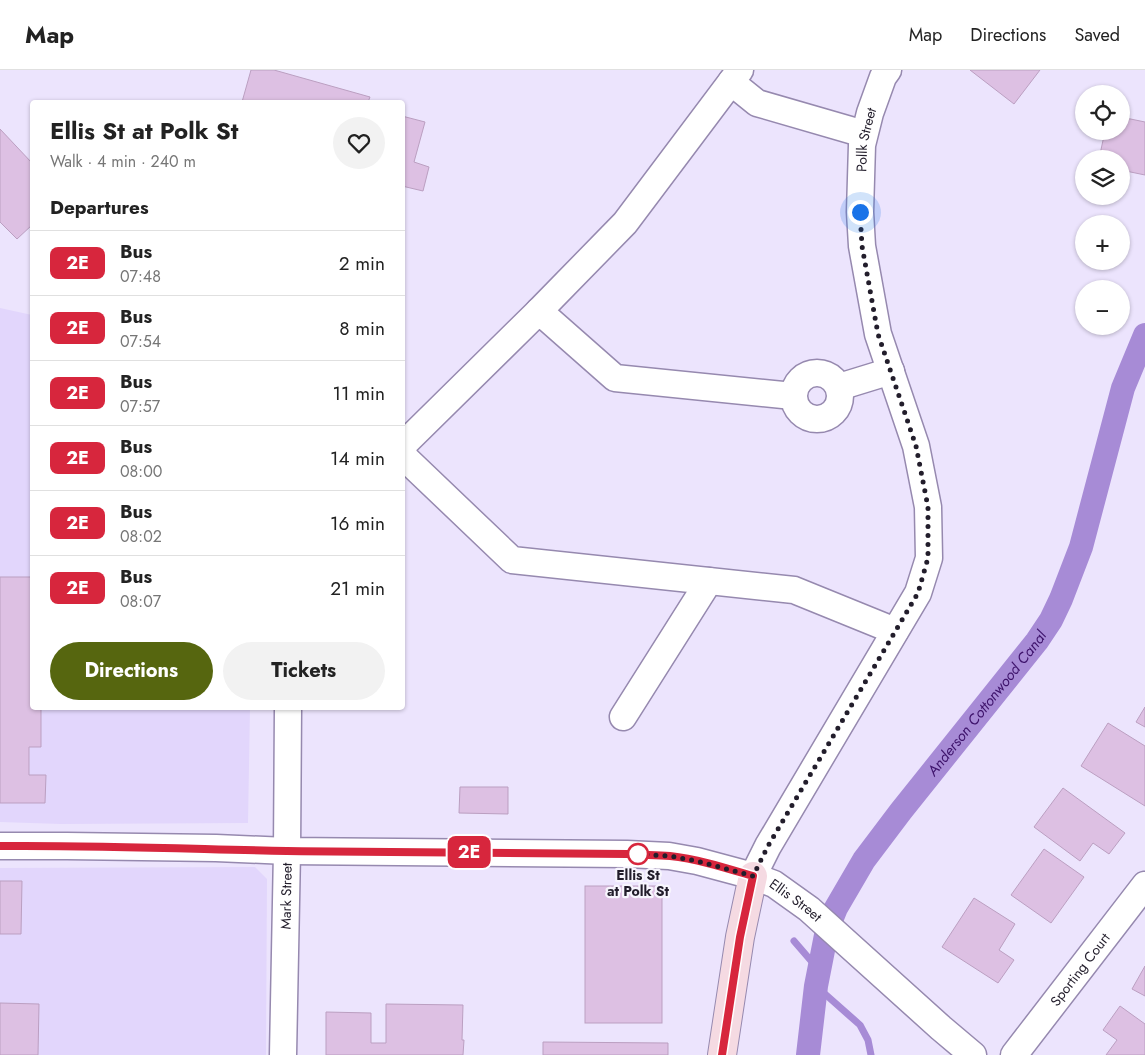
<!DOCTYPE html>
<html lang="en">
<head>
<meta charset="utf-8">
<style>
  :root { --surface:#fff; --page:#f2f2f2; --text:#222; --muted:#767676; --line:#e0e0e0; --accent:#56660f }
  body { margin:0; font-family:Jost,sans-serif; background:var(--page); color:var(--text); height:100vh; display:flex; flex-direction:column; font-size:19px; white-space:nowrap }
  * { box-sizing:border-box; margin:0 }
  p { font-size:16px; color:var(--muted) }
  .icon { flex:none; width:28px; height:28px; fill:none; stroke:currentColor; stroke-width:2; stroke-linecap:round; stroke-linejoin:round }
  .map { position:relative; flex:1; overflow:hidden }
  .side { position:absolute; left:30px; top:30px; width:375px; height:610px; display:flex; flex-direction:column; background:var(--surface); border-radius:5px; box-shadow:0 1px 4px #0004 }
  .side>* { flex:none }
  .badge { padding:0 10px; border-radius:8px; font-size:18px; line-height:32px }
  .controls { position:absolute; left:1075px; top:15px; display:grid; gap:10px }
  .controls a { display:grid; place-items:center; width:55px; height:55px; border-radius:50%; background:var(--surface); box-shadow:0 1px 4px #0004; font-size:25px }
  .you { position:absolute; width:25px; height:25px; margin:-12px; border:4px solid #fff; border-radius:50%; background:#1a73e8; box-shadow:0 0 0 8px #1a73e833 }
  .map>.badge { position:absolute; translate:-50% -50%; box-shadow:0 0 0 2px #fff }
  h2 { padding:0 20px; font-size:19px; line-height:45px }
  .round { display:grid; place-items:center; flex:none; width:52px; height:52px; border-radius:26px; background:var(--page) }
  .headline { display:flex; align-items:center; justify-content:space-between; height:85px; padding:0 20px }
  h1 { font-size:24px; font-weight:700; line-height:38px }
  .button { display:flex; gap:10px; margin-top:auto; padding:10px 20px }
  .button a { flex:1; height:58px; border-radius:30px; background:var(--accent); color:#fff; font-size:20px; font-weight:700; line-height:58px; text-align:center }
  .button a+a { background:var(--page); color:var(--text) }
  ul { padding:0; list-style:none }
  li { display:flex; align-items:center; gap:15px; height:65px; padding:0 20px; border-top:1px solid var(--line) }
  li div { flex:1 }
  li b { display:block; font-size:19px }
  li em { font-style:normal }
  li .badge { min-width:55px; font-weight:700; text-align:center }
  header { display:flex; align-items:center; gap:30px; box-sizing:border-box; height:70px; padding:0 25px; background:var(--surface); border-bottom:1px solid var(--line) }
  header strong { font-size:24px }
  nav { display:flex; gap:28px; margin-inline-start:auto; font-size:18px }
  .map>svg:first-child { display:block }
  .built { fill:#e2d6fc }
  .lines { fill:none; stroke-linecap:round; stroke-linejoin:round }
  .stream { stroke:#a78bd6; stroke-width:7 }
  .canal { stroke:#a78bd6; stroke-width:24 }
  .building { fill:#ddc0e3; stroke:#bb9fc1 }
  .street-casing { stroke:#9689af; stroke-width:29 }
  .secondary-casing { stroke:#9689af; stroke-width:30 }
  .street { stroke:#fff; stroke-width:26 }
  .secondary { stroke:#f5dae2; stroke-width:28 }
  .line-casing { stroke:#fff; stroke-width:11 }
  .line { stroke:#d7263d; stroke-width:8 }
  .walk { stroke:#221d2b; stroke-width:5; stroke-dasharray:0 9 }
  .stop-dot { fill:#fff; stroke:#d7263d; stroke-width:2.5 }
  .labels { text-anchor:middle; dominant-baseline:central; stroke-width:4.5; stroke-linejoin:round; paint-order:stroke }
  .street-label { font-size:14px; fill:#221d2b; stroke:#f7f5fd }
  .stop-label { font-size:14px; font-weight:bold; fill:#221d2b; stroke:#f7f5fd }
  .water-label { font-size:15px; font-style:italic; fill:#3e136b; stroke:#f7f5fd }
</style>
</head>
<body>
<header>
<strong>Map</strong>
<nav><a>Map</a><a>Directions</a><a>Saved</a></nav>
</header>
<div class="map">
<svg width="1145" height="985" viewBox="0 0 1145 985">
  <rect width="100%" height="100%" fill="#ece4fd"/>
  <g class="built">
    <path d="M0 238 32 245V638H250L248 753 61 754 0 752Z"/>
    <path d="M255 797 267 809 266 985H0V798Z"/>
  </g>
  <g class="lines">
    <g class="stream">
      <path d="M794 871 819 900"/>
      <path d="M816 916 860 955 868 970 871 985"/>
    </g>
    <path class="canal" id="s1" d="M808 985 816 916 827 860 836 838 864 790 901 741 1037 571 1051 550 1061 529 1081 477 1123 318 1145 265"/>
  </g>
  <g class="building">
    <path d="M251 0H274L370 27 368 32H242Z"/>
    <path d="M970 0H1040L1014 34Z"/>
    <path d="M402 46 425 52 414 92 429 97 423 121 402 116Z"/>
    <path d="M1121 47 1145 52V105L1121 100V89H1099L1105 61H1121Z"/>
    <path d="M0 59 32 93V155L17 169 0 152Z"/>
    <path d="M0 507H32V638H41V677H29V705H46L45 733H0Z"/>
    <path d="M1145 637V657L1136 652Z"/>
    <path d="M1108 653 1145 676V736L1081 696Z"/>
    <path d="M460 717H508V744L459 743Z"/>
    <path d="M1063 718 1125 763 1109 784 1093 773 1080 791 1034 757Z"/>
    <path d="M1044 779 1084 807 1051 853 1011 825Z"/>
    <path d="M0 811H22L21 864H0Z"/>
    <rect x="585" y="816" width="77" height="137"/>
    <path d="M974 828 1015 854 999 880 1014 890 998 913 942 877Z"/>
    <path d="M1145 896V926L1132 919Z"/>
    <path d="M0 933 39 934 38 985H0Z"/>
    <path d="M386 934 463 935 462 970H464L463 985H326V942L371 943V973H386Z"/>
    <path d="M1120 936 1145 954V985H1106L1117 970 1103 960Z"/>
    <path d="M543 972 668 973V985H543Z"/>
  </g>
  <g class="lines">
    <g class="street-casing">
      <g id="street">
        <path d="M731 12 757 33 864 64"/>
        <path d="M539 241 625 153 740 0"/>
        <circle cx="817" cy="326" r="23"/>
        <path d="M839 317 891 301"/>
        <path d="M793 326 615 308 539 241 404 374 403 386 512 490 794 520 895 561"/>
        <path d="M623 647 709 511"/>
        <path id="s2" d="M0 776H67L216 778 287 781 627 784 669 786 697 791 753 806 774 814 809 839 941 958 973 985"/>
        <path id="s3" d="M753 806 768 776 918 523 929 488 928 437 916 376 878 264 862 176 860 142 862 75 870 43 883 7 888 0"/>
        <path id="s4" d="M283 985 287 781 288 638"/>
        <path id="s5" d="M1014 985 1145 815"/>
      </g>
    </g>
    <g class="secondary-casing">
      <path id="secondary" d="M722 985 740 867 753 806"/>
    </g>
    <use href="#street" class="street"/>
    <use href="#secondary" class="secondary"/>
  </g>
  <g class="lines">
    <g class="line-casing">
      <path id="line" d="M0 776C96 775 191 779 287 781 400 783 513 782 627 784 641 785 655 785 670 786 698 789 726 798 753 806L740 867 722 985"/>
    </g>
    <use href="#line" class="line"/>
    <path class="walk" d="M638 784 669 786 697 791 753 806 768 776 918 523 928 488V437L916 376 878 264 862 176 860 142"/>
  </g>
  <circle class="stop-dot" cx="638" cy="784" r="10"/>
  <g class="labels">
    <g class="street-label">
      <text stroke="none"><textPath href="#s3" startOffset="792">Pollk Street</textPath></text>
      <text stroke="none"><textPath href="#s4" startOffset="159">Mark Street</textPath></text>
      <text stroke="none"><textPath href="#s2" startOffset="805">Ellis Street</textPath></text>
      <text stroke="none"><textPath href="#s5" startOffset="108">Sporting Court</textPath></text>
    </g>
    <g class="stop-label">
      <text x="638" y="805">Ellis St<tspan x="638" dy="16">at Polk St</tspan></text>
    </g>
    <g class="water-label">
      <text stroke="none"><textPath href="#s1" startOffset="405">Anderson Cottonwood Canal</textPath></text>
    </g>
  </g>
</svg>
<div class="controls">
<a><svg class="icon" aria-label="locate" viewBox="0 0 24 24"><circle cx="12" cy="12" r="6"/><path d="M12 2v4M12 18v4M2 12h4M18 12h4"/></svg></a>
<a><svg class="icon" aria-label="layers" viewBox="0 0 24 24"><path d="M12 4l9 5-9 5-9-5zM3 14l9 5 9-5"/></svg></a>
<a>+</a>
<a>−</a>
</div>
<div class="you" style="left:860px;top:142px"></div>
<b class="badge" style="left:469px;top:782px;background:#d7263d;color:#fff">2E</b>
<section class="side">
<div class="headline"><div><h1>Ellis St at Polk St</h1><p>Walk · 4 min · 240 m</p></div><a class="round"><svg class="icon" aria-label="heart" viewBox="0 0 24 24"><path d="M12 20l-8-8c-3-5 5-10 8-4 3-6 11-1 8 4z"/></svg></a></div>
<h2>Departures</h2>
<ul>
<li><span class="badge" style="background:#d7263d;color:#fff">2E</span><div><b>Bus</b><p>07:48</p></div><em>2 min</em></li>
<li><span class="badge" style="background:#d7263d;color:#fff">2E</span><div><b>Bus</b><p>07:54</p></div><em>8 min</em></li>
<li><span class="badge" style="background:#d7263d;color:#fff">2E</span><div><b>Bus</b><p>07:57</p></div><em>11 min</em></li>
<li><span class="badge" style="background:#d7263d;color:#fff">2E</span><div><b>Bus</b><p>08:00</p></div><em>14 min</em></li>
<li><span class="badge" style="background:#d7263d;color:#fff">2E</span><div><b>Bus</b><p>08:02</p></div><em>16 min</em></li>
<li><span class="badge" style="background:#d7263d;color:#fff">2E</span><div><b>Bus</b><p>08:07</p></div><em>21 min</em></li>
</ul>
<div class="button"><a>Directions</a><a>Tickets</a></div>
</section>
</div>
</body>
</html>
